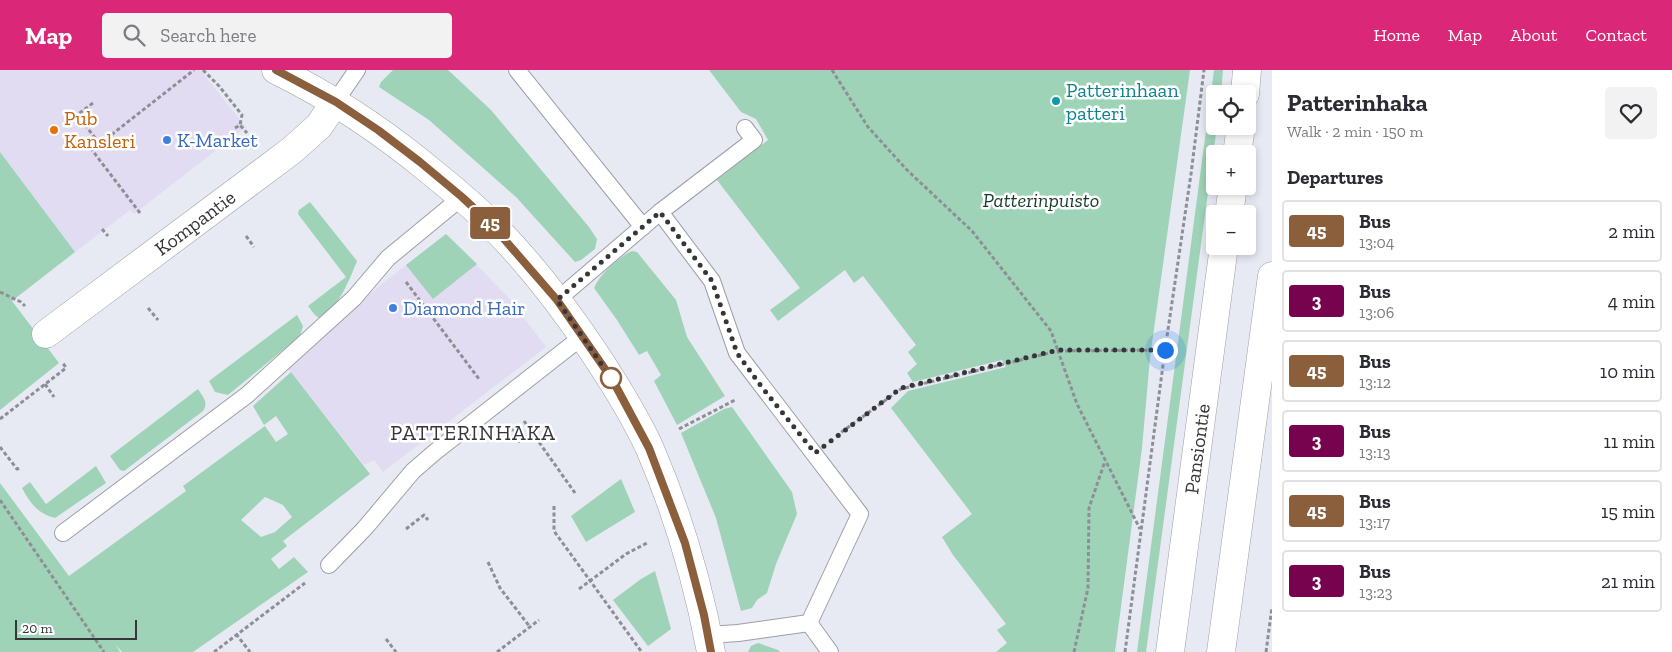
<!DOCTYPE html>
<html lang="en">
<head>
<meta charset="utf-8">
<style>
  :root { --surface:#fff; --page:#f2f2f3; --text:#2b2b33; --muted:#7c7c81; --line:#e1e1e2; --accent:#db2777 }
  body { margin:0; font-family:"Zilla Slab",serif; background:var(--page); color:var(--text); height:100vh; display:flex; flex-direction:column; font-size:19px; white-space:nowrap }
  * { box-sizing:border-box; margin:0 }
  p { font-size:16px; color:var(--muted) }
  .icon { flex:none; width:28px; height:28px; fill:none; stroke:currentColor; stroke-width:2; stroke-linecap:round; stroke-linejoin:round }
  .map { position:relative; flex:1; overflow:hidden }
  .side { display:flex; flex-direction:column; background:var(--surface); width:400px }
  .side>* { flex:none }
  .badge { padding:0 10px; border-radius:4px; font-size:18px; line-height:32px }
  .fabs { position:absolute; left:1206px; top:15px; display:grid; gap:10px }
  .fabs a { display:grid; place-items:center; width:50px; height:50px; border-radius:5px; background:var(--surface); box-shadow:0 2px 8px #0003; font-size:25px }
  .scale { position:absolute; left:15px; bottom:12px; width:122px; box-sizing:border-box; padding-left:5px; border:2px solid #36363a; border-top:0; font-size:14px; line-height:18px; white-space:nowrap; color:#36363a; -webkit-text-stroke:4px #fff; paint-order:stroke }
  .you { position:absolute; width:25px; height:25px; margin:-12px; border:4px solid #fff; border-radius:50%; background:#1a73e8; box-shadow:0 0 0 8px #1a73e833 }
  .map>.badge { position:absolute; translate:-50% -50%; box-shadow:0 0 0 2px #fff }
  h2 { padding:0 15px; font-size:19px; line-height:45px }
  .round { display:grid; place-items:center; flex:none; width:52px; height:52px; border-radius:5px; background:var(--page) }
  .head { display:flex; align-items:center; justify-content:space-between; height:85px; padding:0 15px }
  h1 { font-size:24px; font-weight:700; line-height:38px }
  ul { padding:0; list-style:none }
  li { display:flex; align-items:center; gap:15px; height:62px; margin:0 10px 8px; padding:0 5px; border:2px solid var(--line); border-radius:5px }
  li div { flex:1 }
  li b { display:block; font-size:19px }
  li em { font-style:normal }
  li .badge { min-width:55px; font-weight:700; text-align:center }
  header { display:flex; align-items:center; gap:30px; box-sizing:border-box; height:70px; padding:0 25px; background:var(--accent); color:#fff }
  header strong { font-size:24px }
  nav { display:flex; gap:28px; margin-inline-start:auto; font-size:18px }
  .search { width:350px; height:45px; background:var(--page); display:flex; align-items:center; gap:12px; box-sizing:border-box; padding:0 18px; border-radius:5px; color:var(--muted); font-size:19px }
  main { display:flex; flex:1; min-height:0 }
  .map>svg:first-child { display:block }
  .commercial { fill:#e2dcf2 }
  .green { fill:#9fd3b7; fill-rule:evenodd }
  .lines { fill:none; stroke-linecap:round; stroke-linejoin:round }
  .service-casing { stroke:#9d9fa8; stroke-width:18 }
  .minor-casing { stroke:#9d9fa8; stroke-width:29 }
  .primary-casing { stroke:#9d9fa8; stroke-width:29 }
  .path { stroke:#8e8f96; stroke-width:3; stroke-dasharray:4 2.5; stroke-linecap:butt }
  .service { stroke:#fff; stroke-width:16 }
  .minor { stroke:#fff; stroke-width:28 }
  .primary { stroke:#fff; stroke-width:28 }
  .line-casing { stroke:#fff; stroke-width:11 }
  .line { stroke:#8b5e3c; stroke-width:8 }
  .walk { stroke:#36363a; stroke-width:5; stroke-dasharray:0 9 }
  .culture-dot { fill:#0f9aa8; stroke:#fff; stroke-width:2 }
  .food-dot { fill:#e8710a; stroke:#fff; stroke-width:2 }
  .shop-dot { fill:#3f7fe0; stroke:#fff; stroke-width:2 }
  .stop-dot { fill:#fff; stroke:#8b5e3c; stroke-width:2.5 }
  .labels { text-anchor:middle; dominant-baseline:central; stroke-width:5; stroke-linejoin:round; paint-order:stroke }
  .culture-label { font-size:20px; fill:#0d838f; stroke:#fff; text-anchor:start }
  .food-label { font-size:20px; fill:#c56008; stroke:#fff; text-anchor:start }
  .shop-label { font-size:20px; fill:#366cbe; stroke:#fff; text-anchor:start }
  .park-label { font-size:20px; font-style:italic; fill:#153c2a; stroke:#fff }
  .street-label { font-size:20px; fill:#36363a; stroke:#fff }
  .neighbourhood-label { font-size:21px; letter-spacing:1px; fill:#36363a; stroke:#fff }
</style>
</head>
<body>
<header>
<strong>Map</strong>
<div class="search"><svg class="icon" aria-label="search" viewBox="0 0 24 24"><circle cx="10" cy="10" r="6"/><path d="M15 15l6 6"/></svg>Search here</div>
<nav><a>Home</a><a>Map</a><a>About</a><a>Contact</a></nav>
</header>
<main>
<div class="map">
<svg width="1272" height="582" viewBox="0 0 1272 582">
  <rect width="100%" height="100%" fill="#e7e9f3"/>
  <g class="commercial">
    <path d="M0 0H200L246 57 134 144 130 140 75 182 0 82Z"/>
    <path d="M446 164 508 227 546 277 383 402 374 390 364 395 286 296 327 257Z"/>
  </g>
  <g class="green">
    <path d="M393 0H448L491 40 589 157 597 169 595 179 581 190 575 192 516 127 429 50 379 17 381 12Z"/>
    <path d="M709 0H1190L1150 288 1142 378 1115 582H996L1007 573 997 560 1006 554 953 485 942 467 972 444 891 338 908 321 1006 297 1002 290 913 312 907 303 917 294 908 282 916 275 863 206 854 213 845 200 778 251 770 240 800 218 717 110 768 70 756 49 741 42Z"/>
    <path d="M1214 0H1223L1221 24H1215V56H1217L1146 582H1137Z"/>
    <path d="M0 82 75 182 12 231 59 293 0 340Z"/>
    <path d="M310 132 357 191C350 209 337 241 319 248L315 245 308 236 346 207 298 144 299 140Z"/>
    <path d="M446 164 477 194 433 229 406 195Z"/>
    <path d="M632 181 637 182 676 230 687 267 725 326 677 355 654 311 661 305 647 281 639 285 617 250 594 218C601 203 617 188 632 181Z"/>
    <path d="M297 245 303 256 300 266 228 325 215 322 209 311Z"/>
    <path d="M291 302 370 404 283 471 287 476 271 489 279 499 294 487 308 502 193 582H122L116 575 120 582H0V413L69 506 186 421 183 416 265 356 276 372 288 364 276 346 264 355 253 336ZM265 427 283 435 292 447 275 462 261 467 241 450Z"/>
    <path d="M198 319C203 327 209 333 203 341L124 401 120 400 110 386Z"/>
    <path d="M732 337 792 422 797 444 776 494 767 523 757 530 752 538 741 541 716 448 681 363 724 339Z"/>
    <path d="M96 396 106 413 55 448C38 444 30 433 22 418L30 412 46 434Z"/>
    <path d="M621 409 635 442 586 472 571 446Z"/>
    <path d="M655 501 671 559 648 576 613 530 641 509Z"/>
    <path d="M758 573 778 580 780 582H748L751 576Z"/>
  </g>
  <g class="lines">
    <g class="service-casing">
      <g id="service">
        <path d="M517 0 643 157"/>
        <path d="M335 32 357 0"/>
        <path d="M660 142 712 211 737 283 860 444 809 553 830 582"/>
        <path d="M557 230 660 142 754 70 745 58"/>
        <path d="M63 463 247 325 354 228 388 188 462 127"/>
        <path d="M329 495 365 458 413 401 435 382 583 266"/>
        <path d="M708 565 738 563 809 553"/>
      </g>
    </g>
    <g class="minor-casing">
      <g id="minor">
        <path d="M276 0C333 28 385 63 434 104 454 120 473 136 491 154 529 192 563 236 593 281 613 311 635 346 650 379 678 444 698 513 711 582"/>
        <path id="s1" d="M46 264 291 81 319 56 335 32"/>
      </g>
    </g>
    <g class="primary-casing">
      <g id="primary">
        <path d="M1245 24 1247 0"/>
        <path d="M1237 84 1241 56"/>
        <path d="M1229 144 1233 116"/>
        <path id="s2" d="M1170 582 1224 176"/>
        <path d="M1221 582 1272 206"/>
      </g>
    </g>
    <g class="path">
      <path d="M203 0 219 16 242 45 240 55"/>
      <path d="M832 0 868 57 907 100 972 161 1051 261 1058 281 1165 280"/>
      <path d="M93 33 77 45 100 74"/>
      <path d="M235 58 240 55 247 63"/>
      <path d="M140 143 92 80 194 0"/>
      <path d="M102 159 108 166"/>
      <path d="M246 166 254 177"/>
      <path d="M406 212 479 309"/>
      <path d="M0 222 21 232 25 236"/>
      <path d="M148 238 158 250"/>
      <path d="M45 314 54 327"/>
      <path d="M0 349 66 298 63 293"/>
      <path d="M524 351 575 423"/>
      <path d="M512 358 521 370"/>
      <path d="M679 359 735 330"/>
      <path d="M400 360H415"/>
      <path d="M836 366 901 319 1058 281 1077 334 1140 459"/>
      <path d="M518 372 532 362"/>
      <path d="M0 377 17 399 20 398"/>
      <path d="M0 430 104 582"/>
      <path d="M554 436V461L641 581"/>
      <path d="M406 459 424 445 428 450"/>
      <path d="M488 492 500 518 530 557"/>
      <path d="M579 519 626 484 647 473"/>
      <path d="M236 564 250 582"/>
      <path d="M386 569 396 582"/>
      <path d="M214 582 305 513"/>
      <path d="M497 582 539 550"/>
      <path d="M1074 582 1088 518 1089 438 1105 391"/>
      <path d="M1125 582 1165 280 1191 104 1204 0"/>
      <path d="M1266 582 1272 537"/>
    </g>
    <use href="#service" class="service"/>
    <use href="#minor" class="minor"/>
    <use href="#primary" class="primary"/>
  </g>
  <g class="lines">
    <g class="line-casing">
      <path id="line" d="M276 0 336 32 378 60 420 92 462 127 491 154 557 230 612 309 649 378 685 473 704 545 711 582"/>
    </g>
    <use href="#line" class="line"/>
    <path class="walk" d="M611 308 557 230 660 142 712 211 737 283 761 316 815 383 901 318 1058 280H1165"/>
  </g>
  <circle class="culture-dot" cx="1056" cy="31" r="5"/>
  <circle class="food-dot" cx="54" cy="60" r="5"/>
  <g class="shop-dot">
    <circle cx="167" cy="70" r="5"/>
    <circle cx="393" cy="238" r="5"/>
  </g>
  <circle class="stop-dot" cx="611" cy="308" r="10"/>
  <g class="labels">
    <g class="culture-label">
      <text x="1066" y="20">Patterinhaan<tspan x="1066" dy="23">patteri</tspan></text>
    </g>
    <g class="food-label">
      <text x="64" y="48">Pub<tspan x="64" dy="23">Kansleri</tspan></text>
    </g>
    <g class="shop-label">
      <text x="177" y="70">K-Market</text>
      <text x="403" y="238">Diamond Hair</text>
    </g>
    <g class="park-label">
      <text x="1041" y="130">Patterinpuisto</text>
    </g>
    <g class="street-label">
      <text stroke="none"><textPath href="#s1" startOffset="186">Kompantie</textPath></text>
      <text stroke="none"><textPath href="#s2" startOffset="205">Pansiontie</textPath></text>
    </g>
    <g class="neighbourhood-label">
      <text x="473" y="362">PATTERINHAKA</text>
    </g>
  </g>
</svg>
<div class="fabs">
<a><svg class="icon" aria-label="locate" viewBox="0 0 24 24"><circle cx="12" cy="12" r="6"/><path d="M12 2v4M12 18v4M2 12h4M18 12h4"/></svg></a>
<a>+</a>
<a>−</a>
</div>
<div class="scale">20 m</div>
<div class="you" style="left:1165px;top:280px"></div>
<b class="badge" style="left:490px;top:153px;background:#8b5e3c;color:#fff">45</b>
</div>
<section class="side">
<div class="head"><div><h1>Patterinhaka</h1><p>Walk · 2 min · 150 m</p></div><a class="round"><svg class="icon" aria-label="heart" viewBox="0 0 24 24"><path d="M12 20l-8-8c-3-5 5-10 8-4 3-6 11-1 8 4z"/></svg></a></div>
<h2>Departures</h2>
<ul>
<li><span class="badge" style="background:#8b5e3c;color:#fff">45</span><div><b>Bus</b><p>13:04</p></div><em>2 min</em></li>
<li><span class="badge" style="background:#77034e;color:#fff">3</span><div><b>Bus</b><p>13:06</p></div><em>4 min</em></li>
<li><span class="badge" style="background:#8b5e3c;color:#fff">45</span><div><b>Bus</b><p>13:12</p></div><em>10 min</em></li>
<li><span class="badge" style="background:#77034e;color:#fff">3</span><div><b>Bus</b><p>13:13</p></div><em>11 min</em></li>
<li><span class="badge" style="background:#8b5e3c;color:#fff">45</span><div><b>Bus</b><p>13:17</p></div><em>15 min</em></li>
<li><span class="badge" style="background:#77034e;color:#fff">3</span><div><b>Bus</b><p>13:23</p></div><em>21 min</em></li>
</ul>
</section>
</main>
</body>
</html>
